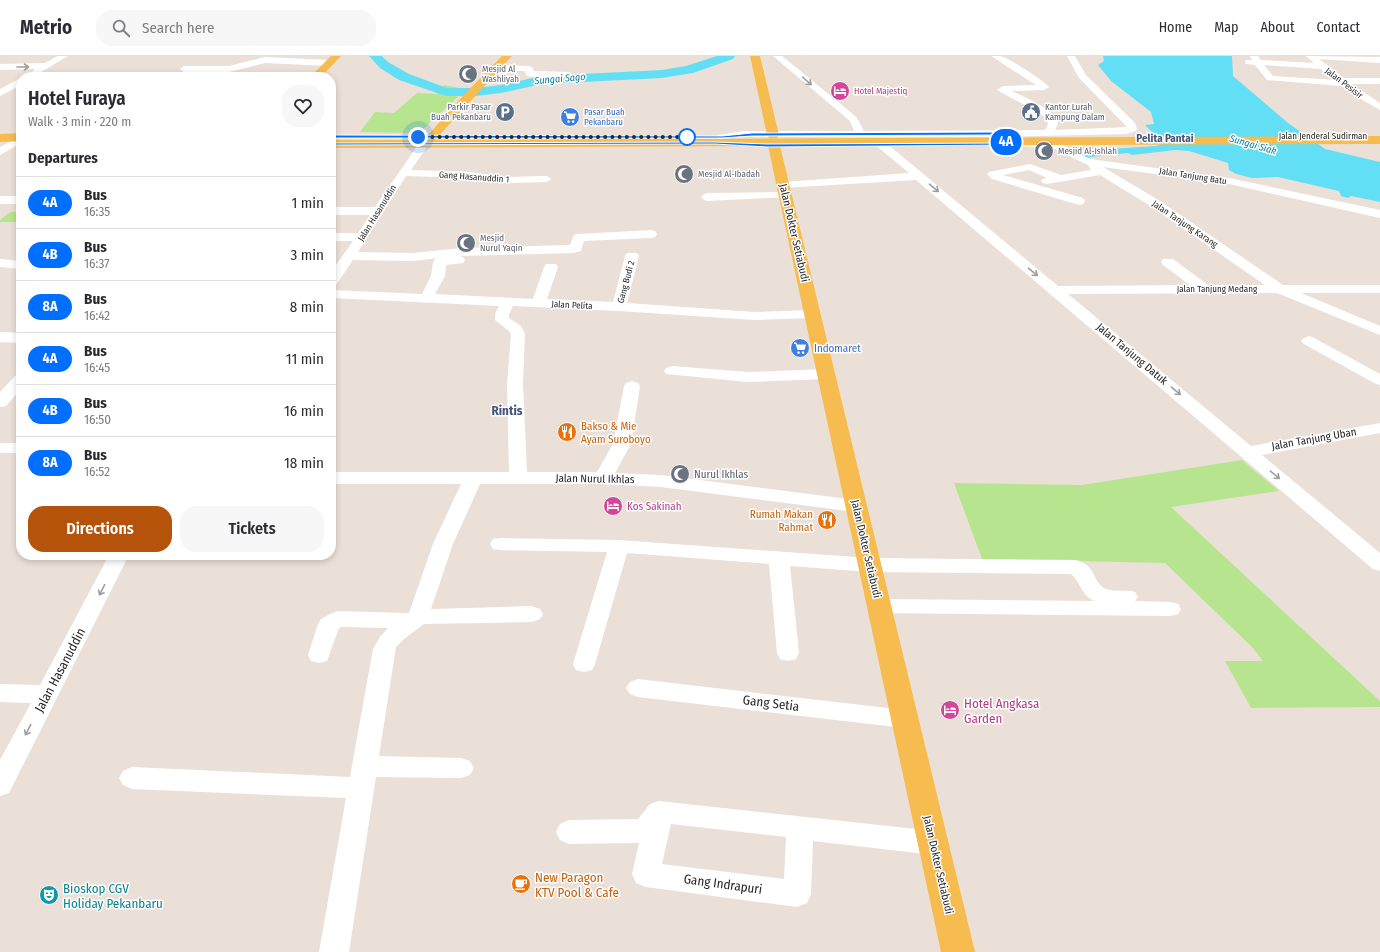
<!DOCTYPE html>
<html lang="en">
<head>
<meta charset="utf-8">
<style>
  :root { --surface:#fff; --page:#f7f7f7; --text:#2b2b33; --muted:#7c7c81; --line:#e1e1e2; --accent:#b45309 }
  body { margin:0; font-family:"Fira Sans Condensed",sans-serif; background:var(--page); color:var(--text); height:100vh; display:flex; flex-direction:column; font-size:15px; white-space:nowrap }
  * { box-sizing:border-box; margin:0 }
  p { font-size:13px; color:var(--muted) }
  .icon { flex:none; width:22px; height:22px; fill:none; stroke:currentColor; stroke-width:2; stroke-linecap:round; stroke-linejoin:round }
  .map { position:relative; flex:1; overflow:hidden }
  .drawer { position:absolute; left:16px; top:16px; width:320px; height:488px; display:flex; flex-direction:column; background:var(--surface); border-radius:16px; box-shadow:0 2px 6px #0003 }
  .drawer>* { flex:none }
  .badge { padding:0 8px; border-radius:13px; font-size:14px; line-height:26px }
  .you { position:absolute; width:20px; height:20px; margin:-10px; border:3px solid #fff; border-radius:50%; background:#1a73e8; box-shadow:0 0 0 6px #1a73e833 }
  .map>.badge { position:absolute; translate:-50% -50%; box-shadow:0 0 0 2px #fff }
  h2 { padding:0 12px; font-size:15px; line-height:36px }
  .round { display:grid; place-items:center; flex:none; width:42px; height:42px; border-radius:16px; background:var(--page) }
  .overview { display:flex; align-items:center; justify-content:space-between; height:68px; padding:0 12px }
  h1 { font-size:19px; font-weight:600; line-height:30px }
  .button { display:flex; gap:8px; margin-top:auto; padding:8px 12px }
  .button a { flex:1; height:46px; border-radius:16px; background:var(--accent); color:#fff; font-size:16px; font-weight:600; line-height:46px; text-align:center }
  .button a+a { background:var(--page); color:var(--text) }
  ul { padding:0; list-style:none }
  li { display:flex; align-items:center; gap:12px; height:52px; padding:0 12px; border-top:1px solid var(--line) }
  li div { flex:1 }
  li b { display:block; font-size:15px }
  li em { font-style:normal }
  li .badge { min-width:44px; font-weight:700; text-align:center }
  header { display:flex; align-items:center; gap:24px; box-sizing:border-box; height:56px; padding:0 20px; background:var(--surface); border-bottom:1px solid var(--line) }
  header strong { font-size:19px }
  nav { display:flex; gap:22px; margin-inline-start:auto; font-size:14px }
  .search { width:280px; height:36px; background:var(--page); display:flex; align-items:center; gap:10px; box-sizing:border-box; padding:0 14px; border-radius:16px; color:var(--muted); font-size:15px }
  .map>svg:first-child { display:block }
  .green { fill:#b7e58f }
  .water { fill:#62dff4 }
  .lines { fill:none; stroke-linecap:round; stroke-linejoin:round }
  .river { fill:#62dff4; fill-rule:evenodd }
  .minor { fill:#fff; fill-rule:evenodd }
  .major { fill:#f7bc4f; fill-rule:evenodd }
  .oneway { stroke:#9e9e9e }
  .line { fill:#006eff; stroke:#fff }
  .walk { stroke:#272727; stroke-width:4; stroke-dasharray:0 7.2 }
  .stop-dot { fill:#fff; stroke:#006eff; stroke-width:2 }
  .labels { text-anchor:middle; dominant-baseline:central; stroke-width:3; stroke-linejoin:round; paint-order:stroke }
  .far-worship-label { font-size:9px; fill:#5b616d; stroke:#fff; text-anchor:start }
  .far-street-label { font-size:9px; fill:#272727; stroke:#fff }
  .far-hotel-label { font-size:9px; fill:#b23c85; stroke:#fff; text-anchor:start }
  .far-service-label { font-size:9px; fill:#4e5e75; stroke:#fff; text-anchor:end }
  .far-shop-label { font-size:9px; fill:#366cbe; stroke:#fff; text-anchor:start }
  .far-water-label { font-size:10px; font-style:italic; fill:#067a9b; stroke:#fff }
  .far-quarter-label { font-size:11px; font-weight:bold; fill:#465579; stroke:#fff }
  .street-label { font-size:11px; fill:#272727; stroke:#fff }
  .shop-label { font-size:11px; fill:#366cbe; stroke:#fff; text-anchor:start }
  .food-label { font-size:11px; fill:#c56008; stroke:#fff; text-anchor:start }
  .worship-label { font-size:11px; fill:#5b616d; stroke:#fff; text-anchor:start }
  .hotel-label { font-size:11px; fill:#b23c85; stroke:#fff; text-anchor:start }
  .quarter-label { font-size:13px; font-weight:bold; fill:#465579; stroke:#fff }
  .near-street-label { font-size:13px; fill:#272727; stroke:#fff }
  .near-hotel-label { font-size:13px; fill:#b23c85; stroke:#fff; text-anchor:start }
  .near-food-label { font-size:13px; fill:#c56008; stroke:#fff; text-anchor:start }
  .near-culture-label { font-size:13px; fill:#0d838f; stroke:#fff; text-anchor:start }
</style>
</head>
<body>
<header>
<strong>Metrio</strong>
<div class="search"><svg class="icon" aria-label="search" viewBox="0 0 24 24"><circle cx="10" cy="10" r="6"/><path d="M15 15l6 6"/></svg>Search here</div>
<nav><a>Home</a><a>Map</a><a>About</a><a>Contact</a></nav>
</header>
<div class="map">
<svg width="1380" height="896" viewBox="0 0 1380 896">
  <rect width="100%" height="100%" fill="#ebe0d7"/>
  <g class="green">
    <path d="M444 29 466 33 419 77 360 76 375 56 394 57 417 37 437 38Z"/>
    <path d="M10 156H21V166H0V164Z"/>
    <path d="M1242 404 1279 435 1171 451 1380 645V651L1251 652 1225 605H1263L1253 592 1165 507 982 503 954 427 1082 429Z"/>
  </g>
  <path class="water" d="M1103 0H1232L1233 20 1288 67 1325 93 1380 106V146L1351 140 1348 142 1341 140 1339 135 1278 121 1252 122 1236 118 1229 114 1228 107 1189 95 1175 94 1132 99 1128 97 1082 102 1076 98 1095 94 1156 90 1166 87 1165 82 1152 76 1145 69 1154 68 1151 56 1111 25 1098 9 1104 5Z"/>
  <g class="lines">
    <path class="river" d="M369 0H382L388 6 409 18 447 32H476L501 29 542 20 662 14 686 10 717 0H735L733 3 693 17 662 22 542 28 501 37 476 40H446L399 24 380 12Z"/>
    <g class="minor">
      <path d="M58 0H68L36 19 32 16 35 13 0 14V8L45 7Z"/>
      <path d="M773 0H782L848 54 857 62 864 75 1045 74 1048 68 1046 63 1041 58 997 34 1003 30 1036 29 991 0C994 0 998 0 1000 0 1009 2 1043 24 1049 31L1044 34 1012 35C1027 43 1052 51 1058 68L1055 74 1127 71 1079 22 1067 0H1075L1086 19 1135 67 1137 73 1136 75 1126 78 999 81H745L718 83 717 81 718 79 745 75H854L850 65Z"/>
      <path d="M1250 0H1258L1261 4 1314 7 1306 0 1380 1V7L1319 3 1344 22H1380V28H1351L1380 47V54L1354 39 1342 30 1267 24 1255 9 1246 8 1245 6 1246 4H1252ZM1264 9 1321 13 1335 24 1273 20Z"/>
      <path d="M265 1 329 4 333 7 329 10 265 7 229 16H184L180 13 184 10H229Z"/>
      <path d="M497 9 529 10 533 12 534 15 569 16 573 19 569 22 531 21 526 19 525 15 494 14 493 12 494 10Z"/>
      <path d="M21 22V29L0 40V33Z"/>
      <path d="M12 85 16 86 17 88 16 90 0 99V91Z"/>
      <path d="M424 85 429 88 411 114 470 116 505 121 545 120 549 121 551 123 549 125 545 126 505 127 470 122 406 120 358 196 413 197 462 192 570 189 574 179 578 178 651 174 655 175 657 178 655 181 651 182 584 185 581 195 573 197 459 200 463 201 465 204 463 207 446 209 445 220 435 238 533 243 544 211 546 208H556L558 211 547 243 613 246 625 200 627 197H637L639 200 627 247 755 256 813 254 818 255 820 258 818 261 813 262 755 264 619 255 513 250 509 258V262L521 270 525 278 523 328 527 416H597L613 388 624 330 626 327 632 325 638 327 640 330 631 388 615 417 661 419 856 444 863 446 866 450 863 454 856 456 661 431 603 428H480L453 488 431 553 532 550 540 553 543 558 540 563 532 566 424 568 404 583 396 591 379 700 461 702 470 705 474 712 470 719 461 722 376 721 349 896H319L346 742 132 733 123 729 119 722 123 715 132 711 350 721 373 593 380 581 388 572 342 571 339 572 327 605 319 607 311 605 308 599 318 568 321 563 330 558 338 555 409 557 433 488 461 428H331V416H509L507 328 511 278 509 275 495 264V258L499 250 331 242V234L422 238 431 220 433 206 435 203 439 202 413 205 353 204 336 229 331 230V216L353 185H331V177H358L370 159H331V151H375L420 86Z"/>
      <path d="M1026 85 1061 88 1090 103 1229 122 1380 154V162L1229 128 1103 111 1160 145 1283 229H1380V237H1301L1380 270V279L1277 237 1068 238 1251 390 1380 367V377L1262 399 1380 497V515L1373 513 916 124 783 132 779 131 777 129 779 127 783 126 909 117 878 91 877 89 882 86 886 87 1058 230 1190 229 1163 209 1161 206 1163 203H1173L1208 229H1265L1152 151 1100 119 1047 128 1043 127 1041 125 1043 123 1047 122 1029 114 1003 119 1083 142 1085 145 1083 148 1079 149 992 123 987 118 989 116 1030 108 1061 119 1091 114 1088 109 1055 93 1022 90 1021 88 1022 86Z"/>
      <path d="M786 136 790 137 792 139 790 141 707 145 703 143 701 141 703 139 707 137Z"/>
      <rect x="0" y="140" width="21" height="8"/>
      <path d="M0 203 21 205V213L0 211Z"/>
      <path d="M0 276 21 277V287L0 286Z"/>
      <path d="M1309 280 1314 282 1380 318V329L1374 327 1304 288 1301 285 1304 282Z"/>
      <path d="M672 310 748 316 826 313 832 315 834 318 832 321 826 323 748 326 666 318 664 315 666 312Z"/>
      <path d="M21 318V333L6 350 0 351V336L15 320Z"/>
      <rect x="0" y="387" width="21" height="10"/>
      <path d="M500 482 619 484 870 502 1076 504C1097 510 1092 525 1104 532 1112 537 1125 533 1135 536L1138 541 1135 545 1170 546 1178 548 1181 553 1178 558 1170 560 879 557 871 555 868 550 871 545 879 543 1095 545C1081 540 1081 526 1071 518L870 516 790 510 799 597 796 603 788 605 780 603 777 597 769 508 627 497 595 608 592 614 584 616 576 614 573 608 607 496 500 494 493 493 490 488 493 483Z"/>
      <path d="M109 499H129L9 737 0 740V704L31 647 0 646V628L40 629Z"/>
      <path d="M638 623 905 654 914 656 917 663 914 670 905 672 638 641 630 638 626 632 630 626Z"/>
      <path d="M659 745 934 775 944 779 948 787 944 795 934 799 813 785 811 838 807 847 797 851 646 831 636 827 632 818 639 787 569 788 560 784 556 776 560 768 569 764 638 763 650 748ZM671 768 786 781 784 823 662 808Z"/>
    </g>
    <g class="major">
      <path d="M331 0H341L321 21H310Z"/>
      <path d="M502 0H512L435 84 1380 80V88L780 90 975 896H941L768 90 331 92V84H431L427 81 429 78 458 45Z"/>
      <path d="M750 0H760L779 79 777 82H769L767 79Z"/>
      <path d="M21 77V85L0 86V78Z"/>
    </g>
  </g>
  <defs><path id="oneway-shaft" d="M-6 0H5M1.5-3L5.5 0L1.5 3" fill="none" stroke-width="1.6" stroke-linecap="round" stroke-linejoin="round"/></defs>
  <g class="oneway">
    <use href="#oneway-shaft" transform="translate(23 11)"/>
    <use href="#oneway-shaft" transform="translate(807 25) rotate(42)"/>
    <use href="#oneway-shaft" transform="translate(934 132) rotate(40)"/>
    <use href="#oneway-shaft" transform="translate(1033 216) rotate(40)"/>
    <use href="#oneway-shaft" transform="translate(1176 335) rotate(40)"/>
    <use href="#oneway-shaft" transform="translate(1275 419) rotate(40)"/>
    <use href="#oneway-shaft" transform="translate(102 534) rotate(117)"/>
    <use href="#oneway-shaft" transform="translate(28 674) rotate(117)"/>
  </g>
  <path class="line" d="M999 76 1009 89 767 91 715 88 331 89 329 88 331 87 715 86 767 88 1005 87 998 79 752 80 722 82H331L329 81 331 79 722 80 752 77Z"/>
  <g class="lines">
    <path class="walk" d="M418 81H691H687"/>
  </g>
  <defs>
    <g id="mosque-disc" transform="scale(1)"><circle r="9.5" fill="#6b7280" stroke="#fff"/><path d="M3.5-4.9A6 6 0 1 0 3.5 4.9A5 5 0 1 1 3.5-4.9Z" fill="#fff"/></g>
    <g id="hotel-disc" transform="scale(1)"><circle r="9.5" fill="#d1479c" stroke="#fff"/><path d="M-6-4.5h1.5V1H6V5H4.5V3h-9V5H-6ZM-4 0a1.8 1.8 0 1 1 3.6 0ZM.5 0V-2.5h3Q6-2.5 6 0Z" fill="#fff"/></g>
    <g id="parking-disc" transform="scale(1)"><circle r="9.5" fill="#5c6f8a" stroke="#fff"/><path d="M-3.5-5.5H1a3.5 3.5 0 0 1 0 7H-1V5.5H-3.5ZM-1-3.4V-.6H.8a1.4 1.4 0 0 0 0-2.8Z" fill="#fff"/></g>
    <g id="civic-disc" transform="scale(1)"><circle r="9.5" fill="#5c6f8a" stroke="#fff"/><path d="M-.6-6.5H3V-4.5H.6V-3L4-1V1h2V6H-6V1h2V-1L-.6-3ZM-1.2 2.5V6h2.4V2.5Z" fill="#fff"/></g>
    <g id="supermarket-disc" transform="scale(1)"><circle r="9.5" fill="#3f7fe0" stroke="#fff"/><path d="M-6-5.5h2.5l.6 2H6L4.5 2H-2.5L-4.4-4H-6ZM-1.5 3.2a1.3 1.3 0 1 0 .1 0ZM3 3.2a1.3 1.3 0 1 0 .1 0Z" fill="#fff"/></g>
    <g id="restaurant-disc" transform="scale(1)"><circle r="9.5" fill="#e8710a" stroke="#fff"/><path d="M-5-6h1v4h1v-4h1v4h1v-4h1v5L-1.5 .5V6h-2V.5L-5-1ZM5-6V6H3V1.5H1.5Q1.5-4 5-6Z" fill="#fff"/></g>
    <g id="cafe-disc" transform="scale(1)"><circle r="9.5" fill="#e8710a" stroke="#fff"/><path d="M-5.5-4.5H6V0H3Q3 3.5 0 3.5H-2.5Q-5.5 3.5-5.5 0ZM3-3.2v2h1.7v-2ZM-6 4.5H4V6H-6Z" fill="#fff"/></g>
    <g id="theatre-disc" transform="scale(1)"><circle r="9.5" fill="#0f9aa8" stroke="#fff"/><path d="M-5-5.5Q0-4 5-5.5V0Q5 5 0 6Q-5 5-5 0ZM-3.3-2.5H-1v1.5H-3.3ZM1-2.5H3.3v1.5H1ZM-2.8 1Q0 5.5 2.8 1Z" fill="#fff"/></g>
  </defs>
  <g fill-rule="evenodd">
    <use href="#mosque-disc" x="468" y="18"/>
    <use href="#hotel-disc" x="840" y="35"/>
    <use href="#parking-disc" x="505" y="56"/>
    <use href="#civic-disc" x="1031" y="56"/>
    <use href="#supermarket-disc" x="570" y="61"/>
    <use href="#mosque-disc" x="1044" y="95"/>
    <use href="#mosque-disc" x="684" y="118"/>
    <use href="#mosque-disc" x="466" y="187"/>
    <use href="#supermarket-disc" x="800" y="292"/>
    <use href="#restaurant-disc" x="567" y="376"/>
    <use href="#mosque-disc" x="680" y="418"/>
    <use href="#hotel-disc" x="613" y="450"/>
    <use href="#restaurant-disc" x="827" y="464"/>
    <use href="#hotel-disc" x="950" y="654"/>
    <use href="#cafe-disc" x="521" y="828"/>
    <use href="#theatre-disc" x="49" y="839"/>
  </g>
  <circle class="stop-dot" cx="687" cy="81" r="8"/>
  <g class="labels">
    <g class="far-worship-label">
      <text x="482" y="13">Mesjid Al<tspan x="482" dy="10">Washliyah</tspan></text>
      <text x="1058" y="95">Mesjid Al-Ishlah</text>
      <text x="698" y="118">Mesjid Al-Ibadah</text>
      <text x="480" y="182">Mesjid<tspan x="480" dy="10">Nurul Yaqin</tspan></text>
    </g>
    <g class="far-street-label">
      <text transform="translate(1344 27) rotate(37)">Jalan Pesisir</text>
      <text x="1323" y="80">Jalan Jenderal Sudirman</text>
      <text transform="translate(1193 120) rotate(9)">Jalan Tanjung Batu</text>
      <text transform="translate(474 121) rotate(4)">Gang Hasanuddin 1</text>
      <text transform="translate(377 157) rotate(-58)">Jalan Hasanuddin</text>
      <text transform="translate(1185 168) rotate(34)">Jalan Tanjung Karang</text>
      <text transform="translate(626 226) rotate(-75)">Gang Budi 2</text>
      <text x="1217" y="233">Jalan Tanjung Medang</text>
      <text transform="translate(572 249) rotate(3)">Jalan Pelita</text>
    </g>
    <g class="far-hotel-label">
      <text x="854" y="35">Hotel Majestiq</text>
    </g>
    <g class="far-service-label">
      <text x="491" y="51">Parkir Pasar<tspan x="491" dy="10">Buah Pekanbaru</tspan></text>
      <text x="1045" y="51" text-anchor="start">Kantor Lurah<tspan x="1045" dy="10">Kampung Dalam</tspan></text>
    </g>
    <g class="far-shop-label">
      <text x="584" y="56">Pasar Buah<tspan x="584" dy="10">Pekanbaru</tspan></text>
    </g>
    <g class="far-water-label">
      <text transform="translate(560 23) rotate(-5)">Sungai Sago</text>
      <text transform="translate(1253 89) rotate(16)">Sungai Siak</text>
    </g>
    <g class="far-quarter-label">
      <text x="1165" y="82">Pelita Pantai</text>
    </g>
    <g class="street-label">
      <text transform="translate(794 177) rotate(77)">Jalan Dokter Setiabudi</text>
      <text transform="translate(1132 298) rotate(40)">Jalan Tanjung Datuk</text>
      <text transform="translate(1314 383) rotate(-10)">Jalan Tanjung Uban</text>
      <text transform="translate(595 423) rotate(1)">Jalan Nurul Ikhlas</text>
      <text transform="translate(866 493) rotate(77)">Jalan Dokter Setiabudi</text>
      <text transform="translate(938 809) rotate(77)">Jalan Dokter Setiabudi</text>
    </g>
    <g class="shop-label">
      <text x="814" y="292">Indomaret</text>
    </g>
    <g class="food-label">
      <text x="581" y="370">Bakso &amp; Mie<tspan x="581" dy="13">Ayam Suroboyo</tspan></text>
      <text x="813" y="458" text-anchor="end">Rumah Makan<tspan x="813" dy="13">Rahmat</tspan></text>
    </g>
    <g class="worship-label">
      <text x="694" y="418">Nurul Ikhlas</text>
    </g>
    <g class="hotel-label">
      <text x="627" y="450">Kos Sakinah</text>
    </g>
    <g class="quarter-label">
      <text x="507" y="354">Rintis</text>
    </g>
    <g class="near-street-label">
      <text transform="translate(60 614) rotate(-62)">Jalan Hasanuddin</text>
      <text transform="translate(771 647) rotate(7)">Gang Setia</text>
      <text transform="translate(723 828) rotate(8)">Gang Indrapuri</text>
    </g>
    <g class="near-hotel-label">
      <text x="964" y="647">Hotel Angkasa<tspan x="964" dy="15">Garden</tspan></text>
    </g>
    <g class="near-food-label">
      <text x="535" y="821">New Paragon<tspan x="535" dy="15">KTV Pool &amp; Cafe</tspan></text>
    </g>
    <g class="near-culture-label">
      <text x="63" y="832">Bioskop CGV<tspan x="63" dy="15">Holiday Pekanbaru</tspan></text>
    </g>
  </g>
</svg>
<div class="you" style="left:418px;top:81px"></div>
<b class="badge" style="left:1006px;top:86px;background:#006eff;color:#fff">4A</b>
<section class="drawer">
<div class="overview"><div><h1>Hotel Furaya</h1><p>Walk · 3 min · 220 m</p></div><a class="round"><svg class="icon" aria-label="heart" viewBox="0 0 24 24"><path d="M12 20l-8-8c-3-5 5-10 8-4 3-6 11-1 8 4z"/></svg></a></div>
<h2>Departures</h2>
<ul>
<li><span class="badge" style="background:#006eff;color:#fff">4A</span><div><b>Bus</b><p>16:35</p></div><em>1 min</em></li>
<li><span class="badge" style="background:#006eff;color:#fff">4B</span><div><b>Bus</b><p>16:37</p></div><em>3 min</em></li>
<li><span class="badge" style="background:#006eff;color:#fff">8A</span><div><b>Bus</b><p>16:42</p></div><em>8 min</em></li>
<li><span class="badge" style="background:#006eff;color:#fff">4A</span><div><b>Bus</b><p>16:45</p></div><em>11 min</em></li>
<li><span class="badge" style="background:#006eff;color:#fff">4B</span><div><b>Bus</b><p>16:50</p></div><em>16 min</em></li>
<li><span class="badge" style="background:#006eff;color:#fff">8A</span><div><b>Bus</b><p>16:52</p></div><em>18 min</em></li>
</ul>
<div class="button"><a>Directions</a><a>Tickets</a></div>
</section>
</div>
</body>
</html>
